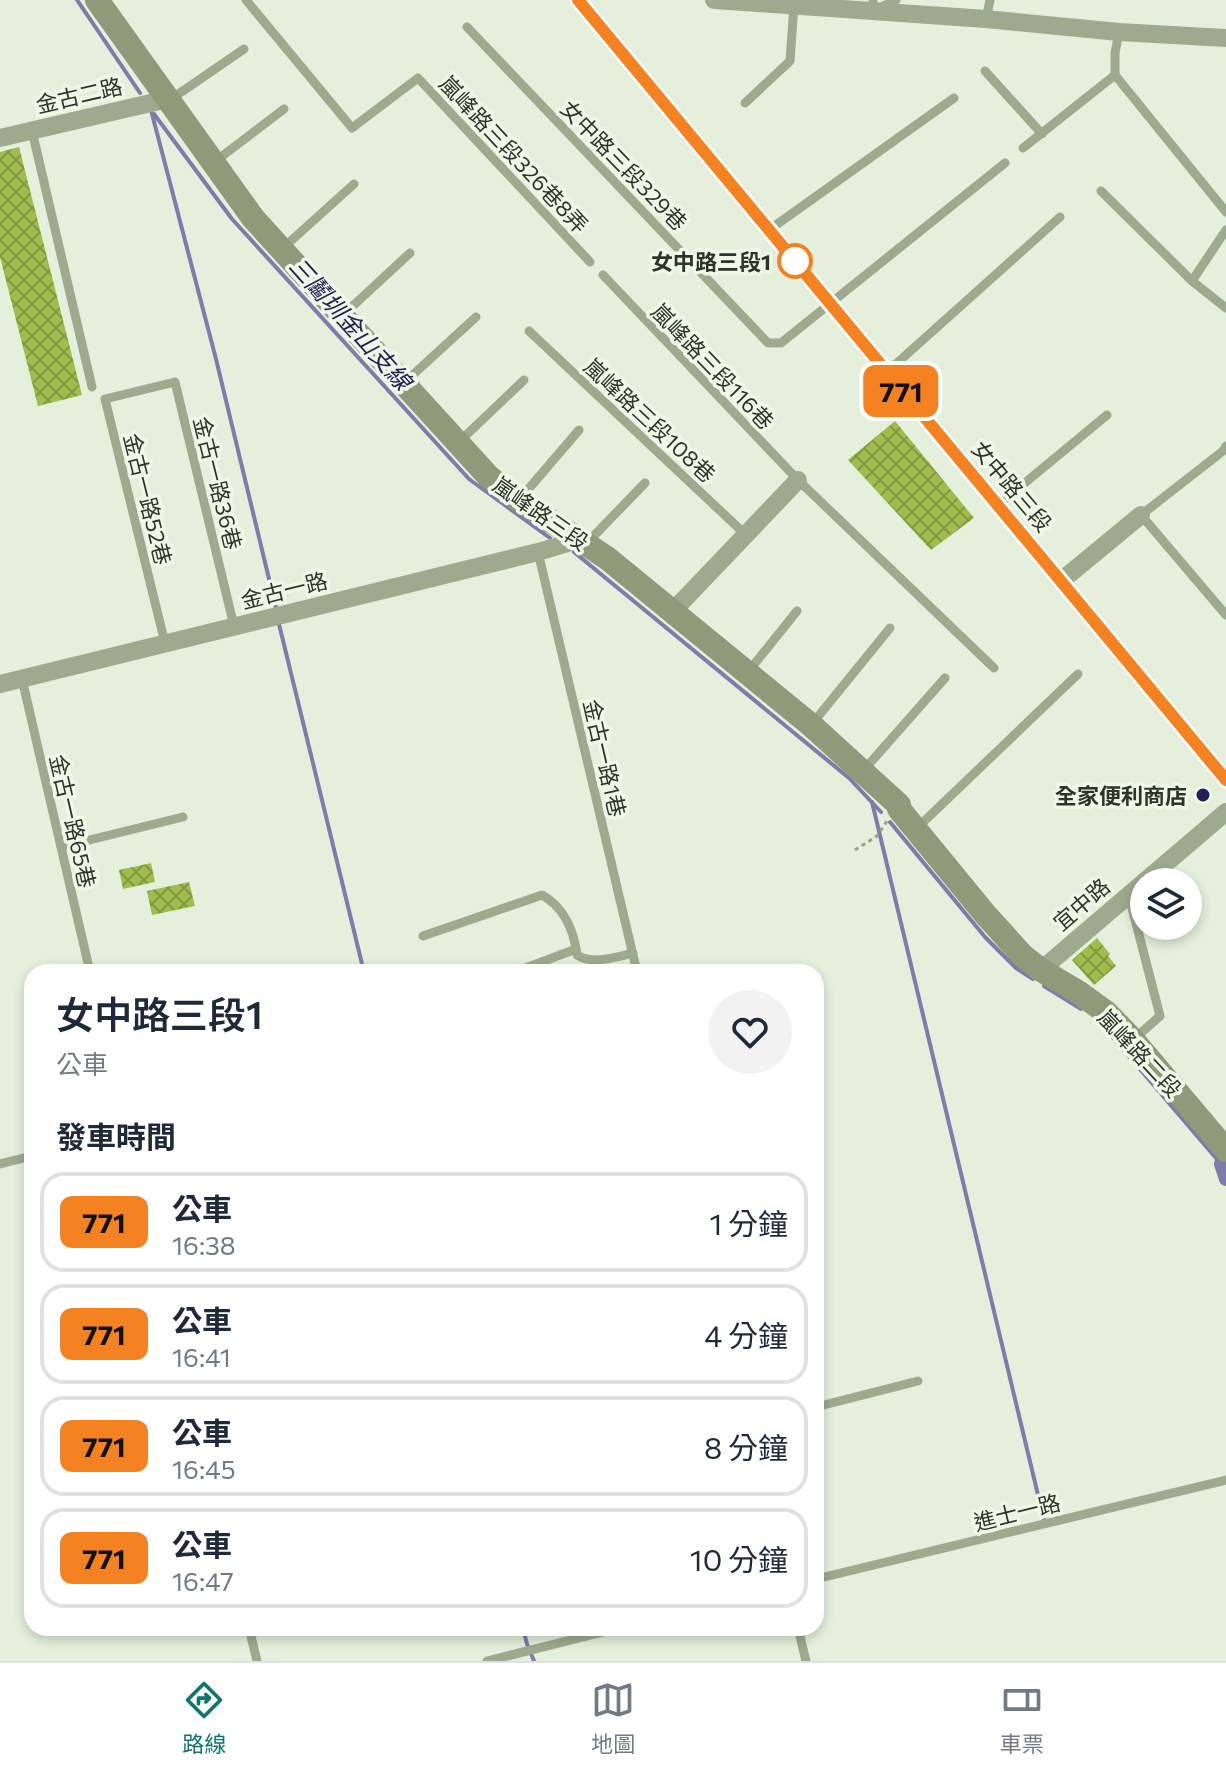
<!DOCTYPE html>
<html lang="zh-TW">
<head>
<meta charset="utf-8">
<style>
  :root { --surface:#fff; --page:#f2f2f3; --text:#1f2937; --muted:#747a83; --line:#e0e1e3; --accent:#0f766e }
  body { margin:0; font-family:Commissioner,"Noto Sans TC",sans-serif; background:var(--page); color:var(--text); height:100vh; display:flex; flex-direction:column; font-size:30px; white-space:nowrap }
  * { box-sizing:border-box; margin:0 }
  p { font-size:26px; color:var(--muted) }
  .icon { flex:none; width:44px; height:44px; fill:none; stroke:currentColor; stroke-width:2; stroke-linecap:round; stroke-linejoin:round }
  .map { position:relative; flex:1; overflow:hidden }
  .drawer { position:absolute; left:24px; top:964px; width:800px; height:672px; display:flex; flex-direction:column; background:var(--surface); border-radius:24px; box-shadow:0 4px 12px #0003 }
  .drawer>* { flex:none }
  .badge { padding:0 16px; border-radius:12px; font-size:28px; line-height:52px }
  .controls { position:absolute; left:1130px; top:868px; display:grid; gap:16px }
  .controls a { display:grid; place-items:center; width:72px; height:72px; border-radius:50%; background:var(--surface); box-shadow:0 4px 12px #0003; font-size:40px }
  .map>.badge { position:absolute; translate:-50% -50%; box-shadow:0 0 0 4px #fff }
  h2 { padding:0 32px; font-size:30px; line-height:72px }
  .round { display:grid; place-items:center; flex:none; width:84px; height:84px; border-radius:42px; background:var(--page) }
  .head { display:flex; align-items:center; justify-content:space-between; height:136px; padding:0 32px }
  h1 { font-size:38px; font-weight:600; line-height:60px }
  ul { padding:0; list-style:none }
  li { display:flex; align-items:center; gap:24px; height:100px; margin:0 16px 12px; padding:0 16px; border:4px solid var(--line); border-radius:24px }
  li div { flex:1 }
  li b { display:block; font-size:30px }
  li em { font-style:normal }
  li .badge { min-width:88px; font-weight:700; text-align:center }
  .tab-bar { display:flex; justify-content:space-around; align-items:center; height:112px; border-top:2px solid var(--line); background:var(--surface); font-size:22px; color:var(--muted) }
  .tab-bar a { display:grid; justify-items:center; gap:4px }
  .tab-bar .current { color:var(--accent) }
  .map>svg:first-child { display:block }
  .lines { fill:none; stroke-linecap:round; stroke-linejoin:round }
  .stream { stroke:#7f7cab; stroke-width:4 }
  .canal { stroke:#7f7cab; stroke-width:14 }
  .building { fill:url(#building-cross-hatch) }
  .path { stroke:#96a485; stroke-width:3; stroke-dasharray:4 4; stroke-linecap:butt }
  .lane { stroke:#9daa8e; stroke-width:9 }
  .street { stroke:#9daa8e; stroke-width:18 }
  .secondary { stroke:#8e9a79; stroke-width:24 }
  .line-casing { stroke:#fff; stroke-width:18 }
  .line { stroke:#f58220; stroke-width:12 }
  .stop-dot { fill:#fff; stroke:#f58220; stroke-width:4 }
  .poi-dot { fill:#252053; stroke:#eef8e7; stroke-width:3 }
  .labels { text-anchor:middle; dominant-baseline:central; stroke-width:7; stroke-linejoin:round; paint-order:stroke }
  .street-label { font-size:22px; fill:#303428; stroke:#eef8e7 }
  .stop-label { font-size:22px; font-weight:bold; fill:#303428; stroke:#eef8e7; text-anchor:end }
  .poi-label { font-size:22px; font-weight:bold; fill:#303428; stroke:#eef8e7; text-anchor:end }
  .water-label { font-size:24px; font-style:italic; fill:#252053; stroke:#eef8e7 }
</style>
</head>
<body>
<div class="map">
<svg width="1226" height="1661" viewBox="0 0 1226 1661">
  <defs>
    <pattern id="building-cross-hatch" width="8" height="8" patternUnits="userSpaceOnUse" patternTransform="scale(2)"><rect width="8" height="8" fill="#9fbd4c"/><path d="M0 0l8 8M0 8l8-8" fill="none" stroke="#829a3f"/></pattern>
  </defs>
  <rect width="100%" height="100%" fill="#e4f0db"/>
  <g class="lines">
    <g class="stream">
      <path d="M77 0 140 93"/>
      <path d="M151 110 216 359 277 612"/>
      <path d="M154 114 232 219 469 479 550 538"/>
      <path d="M574 552 849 778 881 812"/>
      <path d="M278 620 364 972"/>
      <path d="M872 802 1044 1520"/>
      <path d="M890 822 985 937 1016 968 1033 979"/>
      <path d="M1044 986 1081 1009"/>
      <path d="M1098 1020 1221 1164"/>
      <path d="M523 1628 527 1644 534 1661"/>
    </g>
    <path class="canal" d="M1221 1164 1226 1179"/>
  </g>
  <g class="building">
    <path d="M19 147 82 395 38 406 0 257V152Z"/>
    <path d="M895 421 974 518 931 550 848 460Z"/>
    <path d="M151 863 155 882 123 889 119 870Z"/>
    <path d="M189 882 195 906 152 915 147 891Z"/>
    <path d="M1097 938 1110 954 1108 956 1116 966 1094 985 1072 960Z"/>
  </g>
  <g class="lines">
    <path class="path" d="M855 850 877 836 887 821"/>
    <g class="lane">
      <path d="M246 0 352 128 418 78 590 262"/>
      <path d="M873 0V11L896 0"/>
      <path d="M986 19 990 0"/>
      <path d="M467 27 768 343H781L1005 163"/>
      <path d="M1119 32 1115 53V75L1226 212"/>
      <path d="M985 71 1042 134"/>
      <path d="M170 98 177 95 244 49"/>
      <path d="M745 103 790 61 794 5"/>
      <path d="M32 131 92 387"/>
      <path d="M1023 148 1115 75"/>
      <path d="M213 163 284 109"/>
      <path d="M1101 191 1192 281 1226 308"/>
      <path d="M769 230 954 98"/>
      <path d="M283 248 354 184"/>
      <path d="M603 275 798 480 994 668"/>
      <path d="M1192 281 1226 230"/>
      <path d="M342 316 410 253"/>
      <path d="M529 331 746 535"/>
      <path d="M887 372 1060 217"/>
      <path d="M405 382 476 317"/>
      <path d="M460 441 524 380"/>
      <path d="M1226 446 1223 451 1141 515 1226 615"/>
      <path d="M519 500 579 430"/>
      <path d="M997 506 1107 415"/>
      <path d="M586 544 645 483"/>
      <path d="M538 552 637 972"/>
      <path d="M165 643 105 399 175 382 234 626"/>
      <path d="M748 672 797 611"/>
      <path d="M22 679 90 972"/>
      <path d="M812 724 890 628"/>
      <path d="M863 771 945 678"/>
      <path d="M916 829 1078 674"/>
      <path d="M61 847 183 817"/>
      <path d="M1129 896 1160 1016 1135 1038"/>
      <path d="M423 936 542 895C564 907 574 931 577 955 591 965 616 957 633 953"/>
      <path d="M515 972 576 949"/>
      <path d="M0 1164 32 1156"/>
      <path d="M816 1407 918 1381"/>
      <path d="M816 1579 1226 1480"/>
      <path d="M249 1628 257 1661"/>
      <path d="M798 1628 806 1661"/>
      <path d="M487 1661 619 1628"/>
    </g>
    <g class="street">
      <path d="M578 0 1226 780"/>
      <path d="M714 0 986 19 1119 32 1226 38"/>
      <path d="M0 138 168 99"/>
      <path d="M1061 581 1141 515"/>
      <path d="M673 611 798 480"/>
      <path d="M0 684 538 552 578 540"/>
      <path d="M1041 970 1226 812"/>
    </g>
    <path class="secondary" d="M97 0 253 218 489 477 519 500 607 558 811 725 899 805V809L985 914 1023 956 1041 970 1078 992 1107 1013 1133 1040 1226 1150"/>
  </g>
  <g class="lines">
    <g class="line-casing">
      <path id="line" d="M578 0 1226 780"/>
    </g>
    <use href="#line" class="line"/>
  </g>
  <circle class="stop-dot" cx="795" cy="261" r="16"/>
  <circle class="poi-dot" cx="1203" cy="795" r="8"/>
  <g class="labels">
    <g class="street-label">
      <text transform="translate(79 95) rotate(-13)">金古二路</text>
      <text transform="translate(514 154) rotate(47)">嵐峰路三段326巷8弄</text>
      <text transform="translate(624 165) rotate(46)">女中路三段329巷</text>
      <text transform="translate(713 366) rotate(46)">嵐峰路三段116巷</text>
      <text transform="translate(650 420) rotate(43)">嵐峰路三段108巷</text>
      <text transform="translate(218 483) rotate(76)">金古一路36巷</text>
      <text transform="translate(1012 486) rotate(50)">女中路三段</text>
      <text transform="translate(148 499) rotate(76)">金古一路52巷</text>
      <text transform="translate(541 513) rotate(35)">嵐峰路三段</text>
      <text transform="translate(284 590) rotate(-14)">金古一路</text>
      <text transform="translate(605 758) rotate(77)">金古一路1巷</text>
      <text transform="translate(73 821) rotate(77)">金古一路65巷</text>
      <text transform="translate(1081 904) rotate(-41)">宜中路</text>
      <text transform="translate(1140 1053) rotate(47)">嵐峰路二段</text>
      <text transform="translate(1017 1512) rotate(-14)">進士一路</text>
    </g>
    <g class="stop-label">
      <text x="771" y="261">女中路三段1</text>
    </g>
    <g class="poi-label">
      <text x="1187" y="795">全家便利商店</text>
    </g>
    <g class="water-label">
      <text transform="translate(351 323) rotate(48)">三鬮圳金山支線</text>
    </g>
  </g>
</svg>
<div class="controls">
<a><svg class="icon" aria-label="layers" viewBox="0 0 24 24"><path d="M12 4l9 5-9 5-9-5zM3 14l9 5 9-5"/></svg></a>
</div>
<b class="badge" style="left:901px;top:391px;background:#f58220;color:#111">771</b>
<section class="drawer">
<div class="head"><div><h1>女中路三段1</h1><p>公車</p></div><a class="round"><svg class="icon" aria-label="heart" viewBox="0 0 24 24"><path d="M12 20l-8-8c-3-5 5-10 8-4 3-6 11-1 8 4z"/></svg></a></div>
<h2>發車時間</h2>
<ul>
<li><span class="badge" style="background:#f58220;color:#111">771</span><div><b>公車</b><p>16:38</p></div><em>1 分鐘</em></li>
<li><span class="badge" style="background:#f58220;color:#111">771</span><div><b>公車</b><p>16:41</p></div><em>4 分鐘</em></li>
<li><span class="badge" style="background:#f58220;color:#111">771</span><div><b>公車</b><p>16:45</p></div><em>8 分鐘</em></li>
<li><span class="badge" style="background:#f58220;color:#111">771</span><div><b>公車</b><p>16:47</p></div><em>10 分鐘</em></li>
</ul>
</section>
</div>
<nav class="tab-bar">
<a class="current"><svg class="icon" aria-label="directions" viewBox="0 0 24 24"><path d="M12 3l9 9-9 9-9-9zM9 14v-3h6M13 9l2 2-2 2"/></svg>路線</a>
<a><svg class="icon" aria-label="map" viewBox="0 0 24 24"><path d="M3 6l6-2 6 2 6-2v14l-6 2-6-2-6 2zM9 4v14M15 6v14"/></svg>地圖</a>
<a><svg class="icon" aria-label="tickets" viewBox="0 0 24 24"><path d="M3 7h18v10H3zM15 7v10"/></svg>車票</a>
</nav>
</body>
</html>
